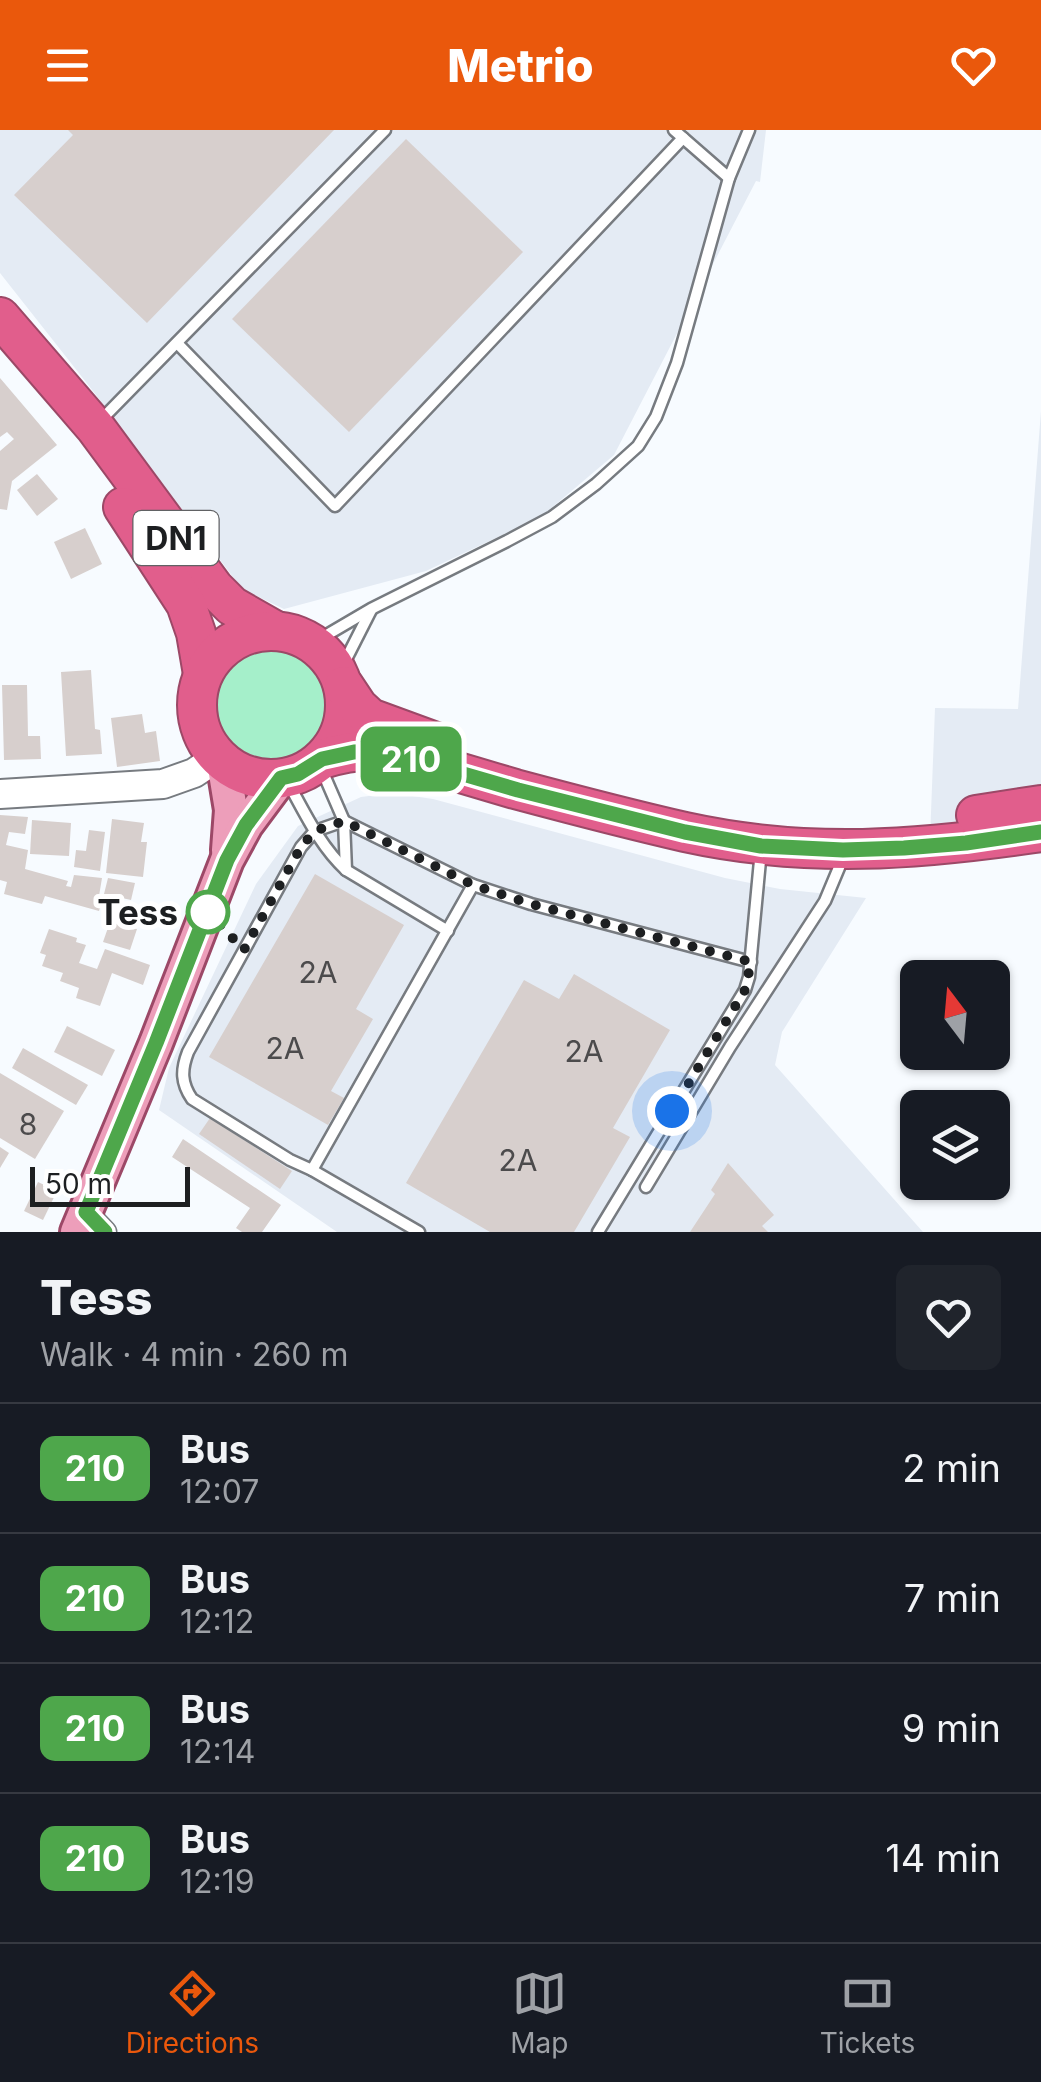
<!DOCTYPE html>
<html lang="en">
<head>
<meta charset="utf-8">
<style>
  :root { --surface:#171b24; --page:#20242c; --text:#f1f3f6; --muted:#9ea1a6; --line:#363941; --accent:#ea580c }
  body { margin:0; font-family:Inter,sans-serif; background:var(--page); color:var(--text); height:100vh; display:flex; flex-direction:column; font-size:38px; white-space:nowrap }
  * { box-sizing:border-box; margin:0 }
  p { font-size:32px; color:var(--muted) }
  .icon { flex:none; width:55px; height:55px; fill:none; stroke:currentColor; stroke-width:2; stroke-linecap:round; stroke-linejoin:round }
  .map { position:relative; height:1102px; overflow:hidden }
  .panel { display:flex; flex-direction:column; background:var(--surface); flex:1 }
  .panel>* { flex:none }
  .badge { padding:0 20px; border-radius:15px; font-size:35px; line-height:65px }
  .needle { width:65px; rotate:344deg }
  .buttons { position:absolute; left:900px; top:830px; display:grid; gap:20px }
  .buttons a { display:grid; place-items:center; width:110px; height:110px; border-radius:15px; background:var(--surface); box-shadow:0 2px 8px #0004; font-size:50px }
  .scale { position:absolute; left:30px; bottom:25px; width:160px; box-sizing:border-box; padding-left:10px; border:5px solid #1d1f21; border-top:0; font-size:28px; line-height:35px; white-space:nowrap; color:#1d1f21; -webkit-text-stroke:8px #fff; paint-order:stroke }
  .you { position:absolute; width:50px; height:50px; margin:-25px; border:8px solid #fff; border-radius:50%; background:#1a73e8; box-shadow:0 0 0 15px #1a73e833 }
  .map>.badge { position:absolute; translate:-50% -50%; box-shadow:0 0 0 5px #fff }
  .round { display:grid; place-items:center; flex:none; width:105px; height:105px; border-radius:15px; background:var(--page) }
  .head { display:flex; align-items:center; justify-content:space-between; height:170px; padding:0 40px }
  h1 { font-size:48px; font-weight:800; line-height:75px }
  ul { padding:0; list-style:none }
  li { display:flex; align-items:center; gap:30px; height:130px; padding:0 40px; border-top:2px solid var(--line) }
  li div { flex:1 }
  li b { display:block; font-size:38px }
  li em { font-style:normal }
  li .badge { min-width:110px; font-weight:700; text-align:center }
  header { display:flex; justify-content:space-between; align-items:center; height:130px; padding:0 40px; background:var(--accent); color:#fff; font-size:45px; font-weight:800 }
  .tabs { display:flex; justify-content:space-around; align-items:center; height:140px; border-top:2px solid var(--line); background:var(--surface); font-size:28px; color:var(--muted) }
  .tabs a { display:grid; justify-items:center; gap:5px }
  .tabs .on { color:var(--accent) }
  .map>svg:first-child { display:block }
  .built { fill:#e4ebf4 }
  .green { fill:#a5efca }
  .building { fill:#d7cfcd }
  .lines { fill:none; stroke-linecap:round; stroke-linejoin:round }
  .lane-casing { stroke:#777b80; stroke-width:15 }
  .street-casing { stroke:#777b80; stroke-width:25 }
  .secondary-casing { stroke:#777b80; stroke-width:32 }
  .primary-casing { stroke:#9c4867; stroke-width:38 }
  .highway-casing { stroke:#9c4867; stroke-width:42 }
  .lane { stroke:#fff; stroke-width:10 }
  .street { stroke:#fff; stroke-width:20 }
  .secondary { stroke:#fff; stroke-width:28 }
  .primary { stroke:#ed9eba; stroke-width:32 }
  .highway { stroke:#e15e8c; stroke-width:38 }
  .line-casing { stroke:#fff; stroke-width:22 }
  .line { stroke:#4ea74b; stroke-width:15 }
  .walk { stroke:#1d1f21; stroke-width:10; stroke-dasharray:0 18 }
  .stop-dot { fill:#fff; stroke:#4ea74b; stroke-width:5 }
  .labels { text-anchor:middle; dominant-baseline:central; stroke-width:10; stroke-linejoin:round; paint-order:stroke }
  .number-label { font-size:30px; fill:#4c4b4c }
  .shield { fill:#fff; stroke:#616264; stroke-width:2.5 }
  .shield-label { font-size:32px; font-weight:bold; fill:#1d1f21 }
  .stop-label { font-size:35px; font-weight:bold; fill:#1d1f21; stroke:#fff; text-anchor:end }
</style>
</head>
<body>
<header><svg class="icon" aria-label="menu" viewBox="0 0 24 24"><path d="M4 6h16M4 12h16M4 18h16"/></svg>Metrio<svg class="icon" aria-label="heart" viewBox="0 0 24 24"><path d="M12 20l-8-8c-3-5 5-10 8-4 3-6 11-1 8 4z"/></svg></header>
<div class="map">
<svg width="1041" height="1102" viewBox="0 0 1041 1102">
  <rect width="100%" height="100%" fill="#f7fbff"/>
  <g class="built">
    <path d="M0 0H766L760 52 756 51 614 325 542 386 426 441 284 479 242 459 93 261 0 143Z"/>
    <path d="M1041 281V724L1011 725 929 735 935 578 1018 579Z"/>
    <path d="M392 663 433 669 725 748 780 759 866 768 782 902 775 935 923 1102H337L159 980 169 938 256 754 298 696 361 667Z"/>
  </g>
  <circle class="green" cx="272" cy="574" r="59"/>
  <g class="building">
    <path d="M68 0H334L147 193 14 65 73 5Z"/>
    <path d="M406 9 523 122 349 302 232 189Z"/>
    <path d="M0 248 57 315 12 351 7 380 0 379V321L14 309 7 302 0 307Z"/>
    <path d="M37 344 58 369 37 386 17 360Z"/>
    <path d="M85 398 102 434 71 449 54 412Z"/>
    <path d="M91 540 95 599 100 600 102 624 66 626 61 542Z"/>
    <path d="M2 555H27L28 606H40L41 629 4 630Z"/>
    <path d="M142 584 145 603 156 601 160 631 117 637 111 588Z"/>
    <path d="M0 685 28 687 25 704 9 702 6 715 28 720 25 739 68 751 66 756 71 757 74 745 102 748 99 766 103 767 99 781 45 766 42 774 4 764 7 752 0 750Z"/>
    <path d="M112 689 144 693 141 712H147L143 747 106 743Z"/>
    <path d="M32 690 71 693 69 726 30 724Z"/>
    <path d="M89 700 105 702 100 741 74 737 76 720 86 721Z"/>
    <path d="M315 744 404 795 356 879 373 889 331 961 344 968 328 995 209 927Z"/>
    <path d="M108 748 135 753 131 770 104 764Z"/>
    <path d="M111 771 131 777 132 775H147L146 795 131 793 107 786Z"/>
    <path d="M110 792 137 799 130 820 103 812Z"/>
    <path d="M49 799 77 808 76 812 86 815 79 833 97 839 105 819 150 835 143 855 112 843 100 876 76 868 79 858 60 851 63 843 42 836 46 825 40 823Z"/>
    <path d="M574 844 670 900 613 998 630 1007 574 1102H490L406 1053 524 850 559 869Z"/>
    <path d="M67 896 115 920 102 946 54 922Z"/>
    <path d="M23 918 88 955 76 975 12 938Z"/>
    <path d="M0 943 64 981 35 1029 0 1008Z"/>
    <path d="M210 988 292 1041 280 1059 199 1004Z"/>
    <path d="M183 1009 281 1075 262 1102H242L236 1098 250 1078 172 1027Z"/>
    <path d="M0 1017 9 1023 0 1038Z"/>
    <path d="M728 1033 774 1085 762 1096 768 1102H690L715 1064 711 1060Z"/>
    <path d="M38 1052 57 1061 43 1090 24 1081Z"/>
  </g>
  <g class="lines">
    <g class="lane-casing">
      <g id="lane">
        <path d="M674 0 729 48"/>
        <path d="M177 213 335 376 683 8"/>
        <path d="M99 292 385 0"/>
        <path d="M313 513 371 479 507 411 552 387 596 354 638 316 656 287 677 233 729 48 749 0"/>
        <path d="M339 543 371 480"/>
        <path d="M321 638 344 691 346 740"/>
        <path d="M286 649C304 681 319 715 346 740L448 801"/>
        <path d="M312 1040 473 755"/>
        <path d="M646 1057 730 917 825 771 843 728"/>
        <path d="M419 1102 312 1040 290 1030 192 969C181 953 181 940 188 922L301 717 315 701 344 691 473 755 531 774 751 832"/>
        <path d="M598 1102 745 860 749 847 761 720"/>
      </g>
    </g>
    <g class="street-casing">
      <path id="street" d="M86 1082 105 1102"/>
    </g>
    <g class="secondary-casing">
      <path id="secondary" d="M0 664 163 654 194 643 218 627"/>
    </g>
    <g class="primary-casing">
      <g id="primary">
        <path d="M223 631 231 680 228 720"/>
        <path d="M77 1102 156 913 227 730 246 695 281 648"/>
      </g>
    </g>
    <g class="highway-casing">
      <g id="highway">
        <path d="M0 187 95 297 214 458 232 476 274 500"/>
        <path d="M123 377 186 474 196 503 203 544"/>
        <circle cx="271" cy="575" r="74"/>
        <path d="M344 556 358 577 370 588 441 614"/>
        <path d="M322 629C339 624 357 620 375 621 395 623 414 630 434 635 461 643 488 651 515 659 571 674 628 689 685 702 808 729 918 720 1041 702"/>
        <path d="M976 685 1041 675"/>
      </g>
    </g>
    <use href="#lane" class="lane"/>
    <use href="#street" class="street"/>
    <use href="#secondary" class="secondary"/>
    <use href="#primary" class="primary"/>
    <use href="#highway" class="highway"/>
  </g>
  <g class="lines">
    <g class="line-casing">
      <path id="line" d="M105 1102 86 1082 156 913 227 730 246 695 281 648 298 644 322 629 354 622 373 621 398 625 518 660 685 702 761 716 843 720 904 718 966 713 1041 702"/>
    </g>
    <use href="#line" class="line"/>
    <path class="walk" d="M208 782 244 820 301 717 315 701 344 691 473 755 531 774 751 832 745 860 672 981"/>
  </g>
  <circle class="stop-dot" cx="208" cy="782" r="20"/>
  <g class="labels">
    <g class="number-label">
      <text x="318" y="842">2A</text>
      <text x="285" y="918">2A</text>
      <text x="584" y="921">2A</text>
      <text x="28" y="994">8</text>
      <text x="518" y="1030">2A</text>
    </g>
    <rect class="shield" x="133.5" y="381" width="85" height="54" rx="8"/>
    <g class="shield-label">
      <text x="176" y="408">DN1</text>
    </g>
    <g class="stop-label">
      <text x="178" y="782">Tess</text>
    </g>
  </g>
</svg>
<div class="buttons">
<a><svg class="needle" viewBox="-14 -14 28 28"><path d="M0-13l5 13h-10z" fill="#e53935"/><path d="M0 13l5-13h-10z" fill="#9ea1a6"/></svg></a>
<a><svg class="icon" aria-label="layers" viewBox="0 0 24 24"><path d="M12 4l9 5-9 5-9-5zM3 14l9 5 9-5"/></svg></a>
</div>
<div class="scale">50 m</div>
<div class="you" style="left:672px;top:981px"></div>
<b class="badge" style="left:411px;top:629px;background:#4ea74b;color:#fff">210</b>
</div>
<section class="panel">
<div class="head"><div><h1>Tess</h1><p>Walk · 4 min · 260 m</p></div><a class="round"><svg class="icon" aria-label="heart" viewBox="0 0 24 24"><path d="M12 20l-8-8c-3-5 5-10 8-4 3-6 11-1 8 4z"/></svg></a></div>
<ul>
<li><span class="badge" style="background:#4ea74b;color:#fff">210</span><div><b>Bus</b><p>12:07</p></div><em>2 min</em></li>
<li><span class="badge" style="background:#4ea74b;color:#fff">210</span><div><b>Bus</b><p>12:12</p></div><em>7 min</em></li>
<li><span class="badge" style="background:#4ea74b;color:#fff">210</span><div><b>Bus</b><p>12:14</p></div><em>9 min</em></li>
<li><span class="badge" style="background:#4ea74b;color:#fff">210</span><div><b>Bus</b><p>12:19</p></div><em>14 min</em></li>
</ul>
</section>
<nav class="tabs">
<a class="on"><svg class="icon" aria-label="directions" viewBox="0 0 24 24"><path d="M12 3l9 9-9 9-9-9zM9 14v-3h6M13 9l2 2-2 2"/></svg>Directions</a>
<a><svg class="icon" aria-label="map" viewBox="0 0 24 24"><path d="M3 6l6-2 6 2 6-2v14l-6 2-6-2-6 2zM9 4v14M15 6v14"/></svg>Map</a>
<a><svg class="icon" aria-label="tickets" viewBox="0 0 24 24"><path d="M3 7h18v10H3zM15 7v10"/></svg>Tickets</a>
</nav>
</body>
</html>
